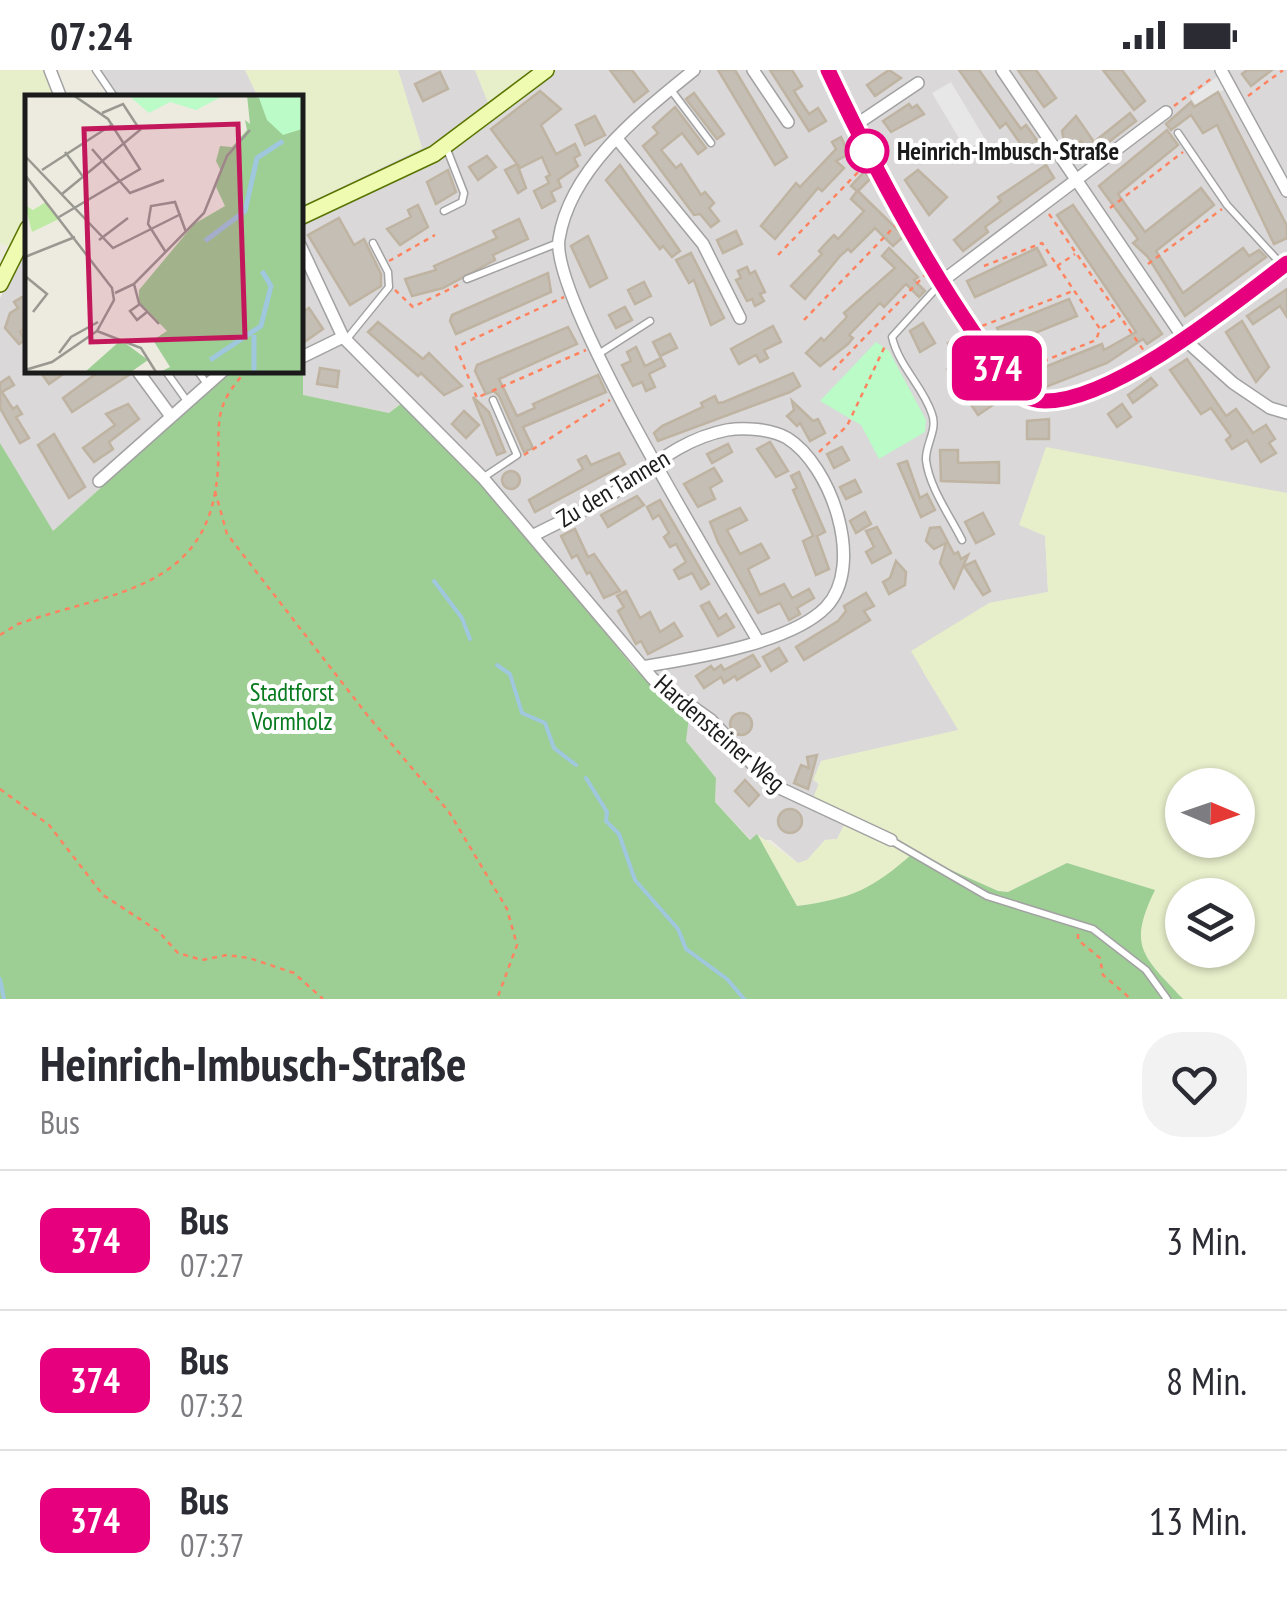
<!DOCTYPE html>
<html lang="de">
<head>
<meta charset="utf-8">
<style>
  :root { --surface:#fff; --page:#f2f2f3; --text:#2b2b33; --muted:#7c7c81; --line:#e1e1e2 }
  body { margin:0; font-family:"PT Sans Narrow",sans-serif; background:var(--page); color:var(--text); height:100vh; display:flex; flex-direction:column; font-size:38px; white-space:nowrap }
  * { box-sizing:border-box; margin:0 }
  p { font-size:32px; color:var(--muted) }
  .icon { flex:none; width:55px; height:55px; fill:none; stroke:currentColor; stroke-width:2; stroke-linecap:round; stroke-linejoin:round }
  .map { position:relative; height:929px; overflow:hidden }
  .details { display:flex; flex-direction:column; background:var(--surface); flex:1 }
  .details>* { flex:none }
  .badge { padding:0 20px; border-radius:15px; font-size:35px; line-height:65px }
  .needle { width:65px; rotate:92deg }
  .tools { position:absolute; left:1165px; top:698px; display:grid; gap:20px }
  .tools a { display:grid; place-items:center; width:90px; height:90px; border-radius:50%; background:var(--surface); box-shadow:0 2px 8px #0004; font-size:50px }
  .map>.badge { position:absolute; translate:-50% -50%; box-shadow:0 0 0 5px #fff }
  .round { display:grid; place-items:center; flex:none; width:105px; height:105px; border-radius:40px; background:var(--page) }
  .summary { display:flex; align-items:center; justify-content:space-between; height:170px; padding:0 40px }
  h1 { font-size:48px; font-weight:700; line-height:75px }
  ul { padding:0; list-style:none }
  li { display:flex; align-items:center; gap:30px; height:140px; padding:0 40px; border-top:2px solid var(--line) }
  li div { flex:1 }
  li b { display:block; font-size:38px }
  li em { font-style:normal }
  li .badge { min-width:110px; font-weight:700; text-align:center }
  .status { display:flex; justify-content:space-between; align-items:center; height:70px; padding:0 50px; background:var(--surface); direction:ltr }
  .status svg { height:28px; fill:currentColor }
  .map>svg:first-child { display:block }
  .residential { fill:#dad8d8 }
  .farmland { fill:#e7eeca; fill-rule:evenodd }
  .forest { fill:#9dce93 }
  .park { fill:#bafbc7 }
  .parking { fill:#e7e7e7 }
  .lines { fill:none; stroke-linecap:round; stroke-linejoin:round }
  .stream { stroke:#9fc7dd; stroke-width:4 }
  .building { fill:#c5beb4; stroke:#bfb3a2; stroke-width:2.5 }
  .lane-casing { stroke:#a2a2a2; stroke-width:9 }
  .street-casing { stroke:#a2a2a2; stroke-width:14 }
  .secondary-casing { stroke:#597401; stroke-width:18 }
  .path { stroke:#fe8461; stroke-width:2.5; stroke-dasharray:5 5; stroke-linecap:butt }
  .lane { stroke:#fff; stroke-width:6 }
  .street { stroke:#fff; stroke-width:11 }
  .secondary { stroke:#eefbb1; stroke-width:15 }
  .line-casing { stroke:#fff; stroke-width:22 }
  .line { stroke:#e6007e; stroke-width:15 }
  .stop-dot { fill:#fff; stroke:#e6007e; stroke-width:5 }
  .labels { text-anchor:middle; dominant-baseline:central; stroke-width:8; stroke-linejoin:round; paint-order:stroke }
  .stop-label { font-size:25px; font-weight:bold; fill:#1b1b1b; stroke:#fff; text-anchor:start }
  .street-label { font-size:25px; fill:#1b1b1b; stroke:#fff }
  .park-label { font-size:25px; fill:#087b1f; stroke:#fff }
  .inset-river { fill:none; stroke:#9fc7dd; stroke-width:5 }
  .inset-road { fill:none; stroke:#999891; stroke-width:2.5 }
  .view { fill:#c2185b; fill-opacity:0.15; stroke:#c2185b; stroke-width:5 }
  .inset-edge { fill:none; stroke:#1b1b1b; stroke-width:5 }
</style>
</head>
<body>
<div class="status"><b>07:24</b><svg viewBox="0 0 49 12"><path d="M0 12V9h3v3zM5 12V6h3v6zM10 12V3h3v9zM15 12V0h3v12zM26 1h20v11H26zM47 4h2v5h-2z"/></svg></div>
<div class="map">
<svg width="1287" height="929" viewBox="0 0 1287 929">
  <rect width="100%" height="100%" fill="#edebe0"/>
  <g class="residential">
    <path d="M91 0H245L258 27H106L109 24Z"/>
    <path d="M398 0H475L488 32 531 0H1287V423L1249 419 1045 466 1048 522 989 533 923 602 959 660 821 691 814 710 850 744 837 769 825 770 807 790 798 793 771 770H751L715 732 716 708 686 671 689 647 634 598 572 519 402 332 389 343 302 325 300 125 305 135 422 78Z"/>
    <path d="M27 179 28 300H231L52 462 0 373V228Z"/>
  </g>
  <g class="farmland">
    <path d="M0 0H44L52 19V27L28 28 27 139 10 177 0 173Z"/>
    <path d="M245 0H398L422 78 304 135 300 125V28L258 27Z"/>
    <path d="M475 0H531L488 33Z"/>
    <path d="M1046 377 1287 423V929H1183L1149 892 1138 872 1141 849 1154 820 1067 793 1008 822 998 821 913 783 879 814 838 830 797 836 757 764 798 793 807 790 825 770 837 769 849 745 813 728 819 713 813 710 821 691 958 660 911 581 989 533 1048 522 1045 466 1019 455ZM1182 715H1238V770H1182ZM1182 825H1238V880H1182Z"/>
  </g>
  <path class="forest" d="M303 296V325L389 343 403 332 499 432 634 598 689 647 686 671 716 708 715 732 750 770 757 764 797 836C851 829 873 819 913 783L998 821 1008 822 1067 793 1155 820C1127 877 1143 886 1183 929H0V373L53 461 231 300H300Z"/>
  <path class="park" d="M876 272 889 281 926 350 925 362 879 389 861 355 820 331Z"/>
  <g class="parking">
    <path d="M1217 7 1225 19 1196 35 1190 27Z"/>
    <path d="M951 12 985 69 966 80 932 23Z"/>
  </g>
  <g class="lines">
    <g class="stream">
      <path d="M434 511 462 548 470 569"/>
      <path d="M497 595 510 604 522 643 545 653 554 678 576 695"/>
      <path d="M586 708 607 742 606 751 619 764 635 810 678 859 686 879 727 909 744 929"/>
      <path d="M0 909 4 929"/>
    </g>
  </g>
  <g class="building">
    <path d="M610 0H632L648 21 634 32Z"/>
    <path d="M718 0H735L787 87 775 95Z"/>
    <path d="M770 0H792L802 16 794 21 799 29 809 44 818 38 826 51 809 61Z"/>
    <path d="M889 0 901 8 875 26 867 15Z"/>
    <path d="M959 0H979L1021 59 1026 55 1044 80 1031 89 1006 53 1000 58Z"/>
    <path d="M1018 0H1036L1056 28 1044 37Z"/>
    <path d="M1103 0H1122L1145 31 1134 40Z"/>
    <path d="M1247 0H1272L1251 16 1242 4Z"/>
    <path d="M440 2 448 19 423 31 415 14Z"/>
    <path d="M540 21 561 39 541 55 556 84 575 74 580 85 574 88 578 96 558 110 561 117 551 122 555 131 542 138 534 121 549 113 546 107 550 105 542 87 520 98 491 59Z"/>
    <path d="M1218 22 1287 156V168L1274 174 1217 55 1203 63 1191 45 1171 60 1166 54 1191 32 1194 37Z"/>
    <path d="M694 23 724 64 717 69 686 29Z"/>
    <path d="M909 34 912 38 917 35 924 44 891 62 883 51Z"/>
    <path d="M675 37 706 78 698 84 682 63 661 80 676 98 681 94 701 125 705 122 714 133 709 138 719 151 711 157 700 144 694 145 643 76 658 63 653 57Z"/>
    <path d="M1130 43 1136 51 1092 85 1081 71 1073 77 1064 71 1062 61 1076 46 1094 72Z"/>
    <path d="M595 46 605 65 585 75 576 55Z"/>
    <path d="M1167 60 1178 75 1118 124 1145 162 1201 118 1214 135 1156 181 1183 223 1243 178 1249 186 1259 180 1266 187 1185 246 1148 187 1133 173 1138 169 1099 116Z"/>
    <path d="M841 67 849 84 836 91 844 98 822 121 818 118 775 169 761 156 796 113 800 117 836 79 832 72Z"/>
    <path d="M487 86 496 97 478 110 469 97Z"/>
    <path d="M517 94 526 118 518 123 505 100Z"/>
    <path d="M620 95 680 181 672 187 663 176 660 179 606 110Z"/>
    <path d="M1046 95 1054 108 985 157 988 162 963 181 954 170 1001 131 998 127Z"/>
    <path d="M448 100 456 122 436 134 427 112Z"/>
    <path d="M918 100 947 127 929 145 905 110Z"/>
    <path d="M864 102 871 108 858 121 904 166 893 176 875 158 851 182 848 179 840 186 805 229 791 216 822 184 819 181 826 173 834 165 838 169 864 141 851 129 857 121 851 116Z"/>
    <path d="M418 135 428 157 400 175 387 159 411 147 408 140Z"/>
    <path d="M1073 135 1162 264 1147 274 1143 269 1107 293 1038 320 1030 303 1102 274 1104 280 1136 262 1057 145Z"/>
    <path d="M339 148 354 175 364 169 381 204V216L350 235 308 165Z"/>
    <path d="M519 149 528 169 493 185 495 190 443 218 412 226 405 209 436 200 434 196 497 168 493 161Z"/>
    <path d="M736 161 742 174 723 183 717 170Z"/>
    <path d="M588 166 607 208 590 217 571 176Z"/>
    <path d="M889 178 918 207 914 210 925 221 919 227 906 214 884 237 880 233 849 265 853 268 848 274 820 296 806 283 821 268 824 271 847 247 844 243 895 198 882 186Z"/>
    <path d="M1037 178 1046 195 975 227 967 211Z"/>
    <path d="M691 183 724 248 711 255 694 210 689 213 676 190Z"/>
    <path d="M747 197 750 204 755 201 765 222 760 224 764 231 755 236 752 229 747 231 736 210 741 208 738 201Z"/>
    <path d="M548 203 551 222 456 264 450 251 452 245Z"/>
    <path d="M644 212 651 226 635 234 628 220Z"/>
    <path d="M1287 219V247L1280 236 1253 254 1247 246Z"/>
    <path d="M22 227 28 232V255L20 262 25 270 19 274 5 258 10 243 18 238 14 232Z"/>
    <path d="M1069 229 1077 246 1005 275 997 258Z"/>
    <path d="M625 237 632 250 616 258 609 245Z"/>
    <path d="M309 238 323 259 300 275V244Z"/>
    <path d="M1242 251 1269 297 1256 312 1226 262Z"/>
    <path d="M378 252 423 289 429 283 462 316 444 325 421 303 418 306 368 262Z"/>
    <path d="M923 253 935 273 920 282 910 261Z"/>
    <path d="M773 256 781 272 764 280 768 288 760 292 756 285 739 294 731 279Z"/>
    <path d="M568 257 577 274 499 309 517 346 535 338 533 334 598 305 606 322 523 357 533 378 524 382 499 326 494 321 486 324 475 301 477 295Z"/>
    <path d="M670 264 677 278 660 286 653 272Z"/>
    <path d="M955 269 974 299 961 303 974 325 983 319 993 335 978 345 948 300 958 301 948 273Z"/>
    <path d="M636 277 645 296 661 288 665 296 649 304 655 317 646 321 642 312 633 316 622 295 631 291 627 282Z"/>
    <path d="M1187 289 1226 346 1236 339 1253 363 1266 355 1275 369 1269 373 1276 383 1261 392 1247 370 1232 379 1226 370 1231 366 1211 338 1201 344 1170 300Z"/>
    <path d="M320 298 339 301 337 317 317 314Z"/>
    <path d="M39 300H69L49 314Z"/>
    <path d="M101 300H128L129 305 72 342 63 328Z"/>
    <path d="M793 303 800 316 790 322 658 371 654 363 662 356 703 337 701 333 715 326 718 333 724 332Z"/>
    <path d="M9 307 14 315 2 322 13 339 17 336 22 344 16 347 29 368 20 373 0 338V313Z"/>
    <path d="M1151 308 1157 315 1133 333 1128 325Z"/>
    <path d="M473 327 489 342 505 382 497 385Z"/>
    <path d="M792 331 813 351 818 349 825 363 810 371 800 353 797 356 787 346 794 340Z"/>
    <path d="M128 334 139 349 109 372 113 379 94 392 83 378 115 355 106 344Z"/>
    <path d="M1122 334 1131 347 1117 357 1108 344Z"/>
    <path d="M464 341 479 355 466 368 452 354Z"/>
    <path d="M1049 349V369H1027V351Z"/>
    <path d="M54 364 85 417 69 428 38 375Z"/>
    <path d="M770 372 788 401 776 407 757 379Z"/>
    <path d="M728 374 732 382 712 393 707 384Z"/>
    <path d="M842 377 849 390 834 398 827 384Z"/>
    <path d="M940 380H958V393L999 392V413L941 411Z"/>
    <path d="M619 383 625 394 535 442 529 430 583 399 578 390 586 386 591 395Z"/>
    <path d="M907 391 920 428 927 424 935 440 921 447 898 394Z"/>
    <path d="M714 398 722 411 710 418 715 429 698 437 684 414Z"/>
    <circle cx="511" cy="410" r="9"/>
    <path d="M799 402 825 462 817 466 829 499 816 505 803 471 813 466 793 420 797 418 791 406Z"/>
    <path d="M855 410 861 422 846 429 840 417Z"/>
    <path d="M637 426 644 435 608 457 601 445Z"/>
    <path d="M660 430 709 514 701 519 692 503 679 509 674 500 686 492 676 474 670 477 664 467 669 463 659 445 653 449 647 437Z"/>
    <path d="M740 438 747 450 727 460 740 484 761 474 769 488 748 499 760 525 784 514 792 528 809 519 814 528 797 538 800 544 789 550 780 533 758 543 718 472 710 452Z"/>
    <path d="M865 442 871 454 856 463 850 451Z"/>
    <path d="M983 443 994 464 976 473 965 452Z"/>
    <path d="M877 457 891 483 872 493 866 482 874 477 866 461Z"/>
    <path d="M940 457 954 484 958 482 961 489 968 485 954 518 940 493 946 473 934 479 926 471 930 458Z"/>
    <path d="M575 459 588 487 594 484 620 521 604 528 590 502 587 504 577 485 572 488 561 466Z"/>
    <path d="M896 491 906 502 905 515 889 524 883 512 890 508Z"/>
    <path d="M975 491 990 521 983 525 964 496Z"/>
    <path d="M626 521 640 548 650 542 660 562 674 553 682 566 648 584 641 571 636 574 618 541 624 537 617 526Z"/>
    <path d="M866 523 874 536 864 541 870 550 804 590 796 577 838 551 846 541 844 536Z"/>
    <path d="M709 532 719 549 726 544 734 557 718 566 701 536Z"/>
    <path d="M779 578 787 591 771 601 763 587Z"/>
    <path d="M753 585 760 596 737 610 735 606 724 613 721 607 704 618 696 606 711 596 714 600 721 595 724 600Z"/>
    <circle cx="741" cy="654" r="11"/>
    <path d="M817 685 808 719 794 713 801 695 809 698 807 687Z"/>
    <path d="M745 710 759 725 749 736 735 721Z"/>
    <circle cx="790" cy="751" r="12"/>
  </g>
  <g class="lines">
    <g class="lane-casing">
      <g id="lane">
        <path d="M96 0 115 28"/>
        <path d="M671 20 711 73"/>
        <path d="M1178 63 1227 135 1282 195"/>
        <path d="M444 141 462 132 464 123 446 77"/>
        <path d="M467 209 558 173"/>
        <path d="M941 213 892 267C899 297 923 316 932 344 938 360 925 375 926 390 929 417 950 446 962 470"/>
        <path d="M27 263 28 262"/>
        <path d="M346 270 389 217 388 202 373 173"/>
        <path d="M600 283 650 251"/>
        <path d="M165 300 187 331"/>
        <path d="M197 300 207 314"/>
        <path d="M484 407 517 385 493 330"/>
        <path d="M892 771 987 826 1093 859 1146 900 1167 929"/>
      </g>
    </g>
    <g class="street-casing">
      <g id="street">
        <path d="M50 0 61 28"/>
        <path d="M694 0C641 43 570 98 559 169 550 229 719 503 757 569"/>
        <path d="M753 0 788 52"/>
        <path d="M828 0C862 74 902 144 943 215 963 248 984 288 1011 316 1019 325 1032 331 1044 331 1114 332 1232 234 1287 193"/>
        <path d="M1002 0 1184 269 1233 313 1270 338 1287 343"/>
        <path d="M1221 0 1287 121"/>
        <path d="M854 56 918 13"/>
        <path d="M618 70 703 174 740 248"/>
        <path d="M300 175 343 267 483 408 653 609 711 650 771 714 891 770"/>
        <path d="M941 212 1166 42"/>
        <path d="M300 288 343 267"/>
        <path d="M137 300 170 345"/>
        <path d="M99 411 224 300"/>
        <path d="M534 465C561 451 589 439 615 422 652 397 681 369 727 360 744 357 771 359 787 368 831 395 866 495 826 537 791 573 696 588 647 596"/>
      </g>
    </g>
    <g class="secondary-casing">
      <g id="secondary">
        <path d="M300 147 434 84 546 0"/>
        <path d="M0 214 28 158"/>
      </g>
    </g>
    <g class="path">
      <path d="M1248 26 1283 0"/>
      <path d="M1174 36 1212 8"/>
      <path d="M1110 138 1183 82"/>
      <path d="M1049 144 1144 281"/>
      <path d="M778 185 863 97"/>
      <path d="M389 191 435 165"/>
      <path d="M1148 194 1222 139"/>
      <path d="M984 196 1042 173 1100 259 1096 270 1014 303"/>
      <path d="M1057 196 1075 184"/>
      <path d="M395 220 413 237 460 214"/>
      <path d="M804 250 896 155"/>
      <path d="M982 256 1073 221"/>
      <path d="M1102 258 1120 246"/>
      <path d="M833 300 925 205"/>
      <path d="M492 321 586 280"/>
      <path d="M485 324 477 328 456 277 564 227"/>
      <path d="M819 382 847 356 885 276"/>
      <path d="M524 385 610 330"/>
      <path d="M215 421 227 464 368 646 449 742 507 839 517 875 497 929"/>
      <path d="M0 565 18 554C111 521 211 522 218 398 220 351 212 338 247 300"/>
      <path d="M0 719 49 755 103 825 158 861 178 883 202 890 227 885 249 888 294 903 323 929"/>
      <path d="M1078 864V870L1100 888 1103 905 1131 929"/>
    </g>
    <use href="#lane" class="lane"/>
    <use href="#street" class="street"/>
    <use href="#secondary" class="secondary"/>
  </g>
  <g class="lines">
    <g class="line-casing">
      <path id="line" d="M828 0C871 92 919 183 976 266 988 284 999 308 1016 321 1024 327 1035 331 1045 331 1114 331 1232 235 1287 193"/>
    </g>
    <use href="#line" class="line"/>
  </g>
  <circle class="stop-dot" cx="867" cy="81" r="20"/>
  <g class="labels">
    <g class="stop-label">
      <text x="897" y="81">Heinrich-Imbusch-Straße</text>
    </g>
    <g class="street-label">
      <text transform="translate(613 418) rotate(-31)">Zu den Tannen</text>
      <text transform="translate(720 663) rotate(41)">Hardensteiner Weg</text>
    </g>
    <g class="park-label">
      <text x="292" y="622">Stadtforst<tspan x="292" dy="29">Vormholz</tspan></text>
    </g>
  </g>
  <g transform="translate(25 25)">
    <rect width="278" height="278" fill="#edebe0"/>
    <path d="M21 107 34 124 7 137 0 110 8 115Z" fill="#beeaa3"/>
    <path d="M222 0H277V277H135L145 272 128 245 142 236 114 207V195L169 129 200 111 191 92 196 76 191 66 195 51 207 52 222 35 220 25 225 29ZM96 245 123 265 106 277H60Z" fill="#9dce93"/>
    <path d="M103 0H200L171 15 145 7 124 18ZM221 0H277V34L258 40 242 25 234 3Z" fill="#bafbc7"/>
    <path class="inset-river" d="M180 146 220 116 232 63 258 46M185 265 236 231 246 191 237 176M229 277V240"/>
    <path class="inset-road" d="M67 54 105 98 139 85M40 57 59 83M0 61 88 153 156 119M17 75 88 29M0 80 87 193 89 205 72 236 116 253 131 277M37 99 115 35 98 9 77 18M34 122 115 74 83 24 48 0M74 145 103 123M140 156 123 129 126 111 150 107 161 137M0 162 50 142M0 181 22 199 8 217M109 189 114 208 134 229M90 198 109 189 179 118 202 61 225 35M115 209 105 216 112 225 122 217M34 258 46 242 73 227M0 275 27 267 72 236"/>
    <path class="view" d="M213 29 220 242 66 247 59 34Z"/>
    <rect width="278" height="278" class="inset-edge"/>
  </g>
</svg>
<div class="tools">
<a><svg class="needle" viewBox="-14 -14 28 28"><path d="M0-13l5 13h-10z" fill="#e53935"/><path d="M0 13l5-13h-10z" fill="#7c7c81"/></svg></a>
<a><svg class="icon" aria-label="layers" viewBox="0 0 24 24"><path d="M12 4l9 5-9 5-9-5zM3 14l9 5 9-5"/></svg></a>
</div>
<b class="badge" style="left:997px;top:298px;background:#e6007e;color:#fff">374</b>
</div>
<section class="details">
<div class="summary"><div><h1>Heinrich-Imbusch-Straße</h1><p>Bus</p></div><a class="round"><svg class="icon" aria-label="heart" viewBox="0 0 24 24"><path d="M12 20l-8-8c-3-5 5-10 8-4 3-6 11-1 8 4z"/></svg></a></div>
<ul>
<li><span class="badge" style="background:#e6007e;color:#fff">374</span><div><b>Bus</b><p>07:27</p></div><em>3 Min.</em></li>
<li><span class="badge" style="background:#e6007e;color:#fff">374</span><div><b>Bus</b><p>07:32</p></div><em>8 Min.</em></li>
<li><span class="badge" style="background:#e6007e;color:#fff">374</span><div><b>Bus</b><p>07:37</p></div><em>13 Min.</em></li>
</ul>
</section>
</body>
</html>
